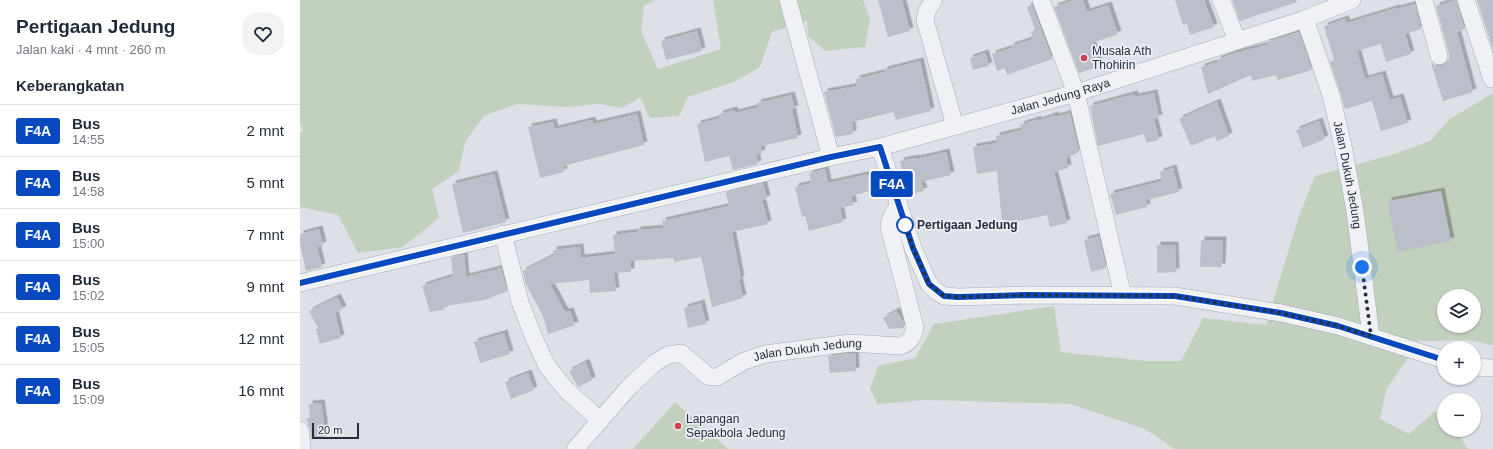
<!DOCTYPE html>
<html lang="id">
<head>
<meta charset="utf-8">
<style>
  :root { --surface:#fff; --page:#f2f2f3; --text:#1f2937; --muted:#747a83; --line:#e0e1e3 }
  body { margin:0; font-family:Helvetica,sans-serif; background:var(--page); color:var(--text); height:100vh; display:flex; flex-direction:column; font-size:15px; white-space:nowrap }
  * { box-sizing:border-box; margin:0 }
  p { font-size:13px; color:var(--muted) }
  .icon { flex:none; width:22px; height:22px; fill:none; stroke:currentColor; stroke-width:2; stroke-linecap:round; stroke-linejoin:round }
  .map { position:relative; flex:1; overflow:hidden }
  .side { display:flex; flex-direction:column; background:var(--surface); width:300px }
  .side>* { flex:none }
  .badge { padding:0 8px; border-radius:3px; font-size:14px; line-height:26px }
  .fabs { position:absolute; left:1137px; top:289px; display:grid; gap:8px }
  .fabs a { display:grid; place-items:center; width:44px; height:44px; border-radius:50%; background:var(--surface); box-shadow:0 1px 3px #0004; font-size:20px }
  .scale { position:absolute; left:12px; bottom:10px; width:47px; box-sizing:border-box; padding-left:4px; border:2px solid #272e3d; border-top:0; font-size:11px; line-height:14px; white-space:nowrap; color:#272e3d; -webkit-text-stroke:3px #eceff5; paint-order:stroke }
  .you { position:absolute; width:20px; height:20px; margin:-10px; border:3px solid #fff; border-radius:50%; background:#1a73e8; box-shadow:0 0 0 6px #1a73e833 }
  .map>.badge { position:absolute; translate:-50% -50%; box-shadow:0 0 0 2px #fff }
  h2 { padding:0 16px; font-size:15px; line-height:36px }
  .round { display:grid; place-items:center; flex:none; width:42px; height:42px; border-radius:16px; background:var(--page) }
  .summary { display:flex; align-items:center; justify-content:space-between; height:68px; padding:0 16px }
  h1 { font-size:19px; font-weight:600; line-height:30px }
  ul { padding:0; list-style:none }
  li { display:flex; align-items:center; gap:12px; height:52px; padding:0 16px; border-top:1px solid var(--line) }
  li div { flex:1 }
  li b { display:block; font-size:15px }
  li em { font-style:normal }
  li .badge { min-width:44px; font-weight:700; text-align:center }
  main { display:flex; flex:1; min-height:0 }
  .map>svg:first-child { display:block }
  .green { fill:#c2d1be; fill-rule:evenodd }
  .building { fill:#babfca; filter:url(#shadow) }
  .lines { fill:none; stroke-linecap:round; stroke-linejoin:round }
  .minor-casing { stroke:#a6abb4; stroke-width:18 }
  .minor { stroke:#f0f1f5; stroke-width:17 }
  .line-casing { stroke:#fff; stroke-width:9 }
  .line { stroke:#0849c0; stroke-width:6 }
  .walk { stroke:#272e3d; stroke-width:4; stroke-dasharray:0 7.2 }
  .poi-dot { fill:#cd4152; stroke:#eceff5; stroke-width:1.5 }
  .stop-dot { fill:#fff; stroke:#0849c0; stroke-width:2 }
  .labels { text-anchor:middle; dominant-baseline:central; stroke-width:3.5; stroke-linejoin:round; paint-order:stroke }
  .poi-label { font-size:12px; fill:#272e3d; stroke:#eceff5; text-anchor:start }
  .street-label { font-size:12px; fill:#272e3d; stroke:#eceff5 }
  .stop-label { font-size:12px; font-weight:bold; fill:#272e3d; stroke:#eceff5; text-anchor:start }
</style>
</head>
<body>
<main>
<section class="side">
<div class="summary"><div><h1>Pertigaan Jedung</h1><p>Jalan kaki · 4 mnt · 260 m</p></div><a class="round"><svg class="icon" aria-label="heart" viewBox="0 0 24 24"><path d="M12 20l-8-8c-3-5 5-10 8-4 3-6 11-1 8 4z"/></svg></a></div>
<h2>Keberangkatan</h2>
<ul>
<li><span class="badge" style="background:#0849c0;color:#fff">F4A</span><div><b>Bus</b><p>14:55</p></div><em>2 mnt</em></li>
<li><span class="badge" style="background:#0849c0;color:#fff">F4A</span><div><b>Bus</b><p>14:58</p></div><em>5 mnt</em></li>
<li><span class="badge" style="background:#0849c0;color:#fff">F4A</span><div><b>Bus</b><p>15:00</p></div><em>7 mnt</em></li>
<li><span class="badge" style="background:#0849c0;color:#fff">F4A</span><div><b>Bus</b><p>15:02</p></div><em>9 mnt</em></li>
<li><span class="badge" style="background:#0849c0;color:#fff">F4A</span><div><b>Bus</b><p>15:05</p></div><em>12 mnt</em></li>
<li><span class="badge" style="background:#0849c0;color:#fff">F4A</span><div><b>Bus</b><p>15:09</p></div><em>16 mnt</em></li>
</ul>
</section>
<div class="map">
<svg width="1193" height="449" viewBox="0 0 1193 449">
  <defs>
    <filter id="shadow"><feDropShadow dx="3.5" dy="-3.5" stdDeviation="0" flood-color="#0004"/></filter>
  </defs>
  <rect width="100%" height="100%" fill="#dde1e7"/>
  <g class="green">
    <path d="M0 0H355L344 6 341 31 358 69 421 49 413 0H563L570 19 565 47 525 51 508 36 507 21 472 32 460 67 434 82 388 97 379 116 350 118 340 97 323 108 299 104 268 107 217 104 184 116 165 142 159 171 132 189 139 218 103 247 58 253 38 215 0 207V133L3 131 0 124Z"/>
    <path d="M1193 93V345L1167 340 1119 341 1086 390 1080 419 1109 434 1135 411 1144 418V430H1156L1168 449H875L845 429 770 404 625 400 578 404 570 389 578 366 615 358 634 324 754 306 761 352 846 361H881L903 318 966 325 999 216 1015 176 1094 154 1130 141 1150 119ZM1144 296H1174V326H1144Z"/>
    <path d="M375 402 428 449H333Z"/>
  </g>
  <g class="building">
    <path d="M578 0H602L610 31 588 37Z"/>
    <path d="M774 0H783L787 12 808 5 818 34 792 43 800 66 779 73 754 7Z"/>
    <path d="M875 0H904L914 27 890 35 887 24 883 25Z"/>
    <path d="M932 0H996L997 2 940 21Z"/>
    <path d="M1156 0 1165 29 1157 32 1173 92 1143 101 1131 63 1137 66H1142L1146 63 1149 59V54L1136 6Z"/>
    <path d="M1177 0H1193V50Z"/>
    <path d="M1115 4 1121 29 1105 34 1111 54 1086 62 1081 44 1057 51 1065 79 1082 74 1090 100 1100 97 1108 123 1081 131 1072 101 1045 109 1040 92 1030 62 1034 60 1024 26 1045 19 1047 23 1096 8V9Z"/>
    <path d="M732 5 752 59 707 75 705 68 697 71 692 54 711 48V46L733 39 731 32 735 30 727 7Z"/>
    <path d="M397 31 402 51 366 60 361 41Z"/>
    <path d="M999 32 1012 70 978 80 976 75 952 81 951 75 908 94 901 67 918 62 917 60 934 53 967 45 966 42Z"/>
    <path d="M685 53 689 66 673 70 670 58Z"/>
    <path d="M620 61 631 111 596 120 594 112 552 122 553 134 536 137 524 92 557 86 556 79 584 72V70Z"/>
    <path d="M854 93 859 118 854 119 859 140 846 143 844 134 798 146 790 106 834 94 835 97Z"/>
    <path d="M491 95 495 109H492L498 138 461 146 462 153 456 155 458 164 433 170 429 156 405 162 397 124 420 118 419 114 434 110 435 113 458 107 457 103Z"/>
    <path d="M917 102 929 136 917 141 915 136 891 146 879 119Z"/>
    <path d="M770 113 779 152 766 158 768 168 754 172 767 223 750 227 747 215 724 220 702 223 697 171 677 174 673 147 697 143 696 136 722 130 720 125 738 119V121L755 115V117Z"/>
    <path d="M337 114 344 145 263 166 264 172 240 178 228 127 253 122 255 129 292 120 293 124Z"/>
    <path d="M1019 121 1025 139 1003 148 996 130Z"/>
    <path d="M646 152 651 175 621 182 624 191 607 195 600 161 616 158V159Z"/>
    <path d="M873 168 879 192 846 200 847 207 816 215 810 194 862 181 860 172Z"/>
    <path d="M525 169 528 183 569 174 573 190 551 196 554 205 540 208 543 222 509 231 505 216 502 217 495 187 511 183 509 173Z"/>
    <path d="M194 174 206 222 163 233 152 184Z"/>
    <path d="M463 183 467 199 462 200 468 224 432 232 441 279 439 280 443 298 412 307 401 257 374 262 373 258 331 261V272L314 273 316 291 290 293 289 280 250 284 265 312 270 311 275 325 248 334 243 316 226 284 223 271 254 255 253 250 280 247 281 258 315 254 313 235 337 232V230L364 228 362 221 429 206 426 192Z"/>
    <path d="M1141 191 1151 241 1097 252 1088 201Z"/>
    <path d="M19 229 23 245 17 247 22 267 6 271 0 244V234Z"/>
    <path d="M799 236 806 268 791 272 784 240Z"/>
    <path d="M901 240H923L922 267H900Z"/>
    <path d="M857 245H875L876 272 857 273Z"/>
    <path d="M164 254 166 277 201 268 207 291 185 300 144 306V310L130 312 122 286 153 276 151 257Z"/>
    <path d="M37 297 43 309 35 313 41 338 20 344 16 329 18 328 9 311Z"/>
    <path d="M401 303 406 324 388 328 384 308Z"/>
    <path d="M596 311 604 323V328L589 329 583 318Z"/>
    <path d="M204 333 210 354 180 363 174 342Z"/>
    <path d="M550 353H555L556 371 530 373 528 356Z"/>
    <path d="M286 362 292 380 278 387 269 371Z"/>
    <path d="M228 373 234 390 211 399 205 382Z"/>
    <path d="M21 403 26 437 11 439 10 429 6 418H10L9 404Z"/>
  </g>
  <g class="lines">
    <g class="minor-casing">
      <g id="minor">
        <path d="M488 0 531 157"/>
        <path d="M634 0 627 11 625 20 655 126"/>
        <path d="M741 0 776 93 823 296"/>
        <path d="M921 0 937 40"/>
        <path d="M1124 0 1139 56"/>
        <path d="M1166 0 1192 79"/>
        <path id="s1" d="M1005 19 1031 95 1043 146 1055 211 1071 336"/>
        <path d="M580 147 613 248 629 284 636 291 644 296 658 297 727 295 875 296 981 313 1038 326 1144 360"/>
        <path d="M203 234 220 302 234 338 247 366 267 391 300 420"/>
        <path id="s2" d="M0 283 531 157 580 147 776 93 1005 19 1052 0"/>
        <path d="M1174 367 1193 368"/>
        <path d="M0 430 2 449"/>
        <path id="s3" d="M275 449 330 386 356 362 368 355 381 353 408 376 411 377H417L444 361 465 354 550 343 600 346C610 343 613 337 615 327L589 227C590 218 593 212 599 205"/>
      </g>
    </g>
    <use href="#minor" class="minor"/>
  </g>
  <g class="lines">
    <g class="line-casing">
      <path id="line" d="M0 283 531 157 580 147 613 248 629 284 644 296 658 297 727 295 875 296 981 313 1038 326 1144 360"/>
    </g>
    <use href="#line" class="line"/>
    <path class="walk" d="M605 225 603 219 613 248 629 284 644 296 658 297 727 295 875 296 981 313 1038 326 1071 336 1062 267"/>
  </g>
  <g class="poi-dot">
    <circle cx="784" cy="58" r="4"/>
    <circle cx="378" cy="426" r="4"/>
  </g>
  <circle class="stop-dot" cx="605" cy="225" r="8"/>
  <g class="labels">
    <g class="poi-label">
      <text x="792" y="51">Musala Ath<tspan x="792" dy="14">Thohirin</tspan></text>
      <text x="386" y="419">Lapangan<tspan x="386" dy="14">Sepakbola Jedung</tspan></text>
    </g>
    <g class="street-label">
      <text stroke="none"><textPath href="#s2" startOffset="783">Jalan Jedung Raya</textPath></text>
      <text stroke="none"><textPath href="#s1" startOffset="162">Jalan Dukuh Jedung</textPath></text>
      <text stroke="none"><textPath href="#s3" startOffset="287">Jalan Dukuh Jedung</textPath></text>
    </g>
    <g class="stop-label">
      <text x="617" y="225">Pertigaan Jedung</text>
    </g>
  </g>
</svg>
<div class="fabs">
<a><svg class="icon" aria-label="layers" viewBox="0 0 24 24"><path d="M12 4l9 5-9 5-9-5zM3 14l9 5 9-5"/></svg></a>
<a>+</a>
<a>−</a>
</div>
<div class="scale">20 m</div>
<div class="you" style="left:1062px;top:267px"></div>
<b class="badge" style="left:592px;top:184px;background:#0849c0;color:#fff">F4A</b>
</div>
</main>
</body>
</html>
